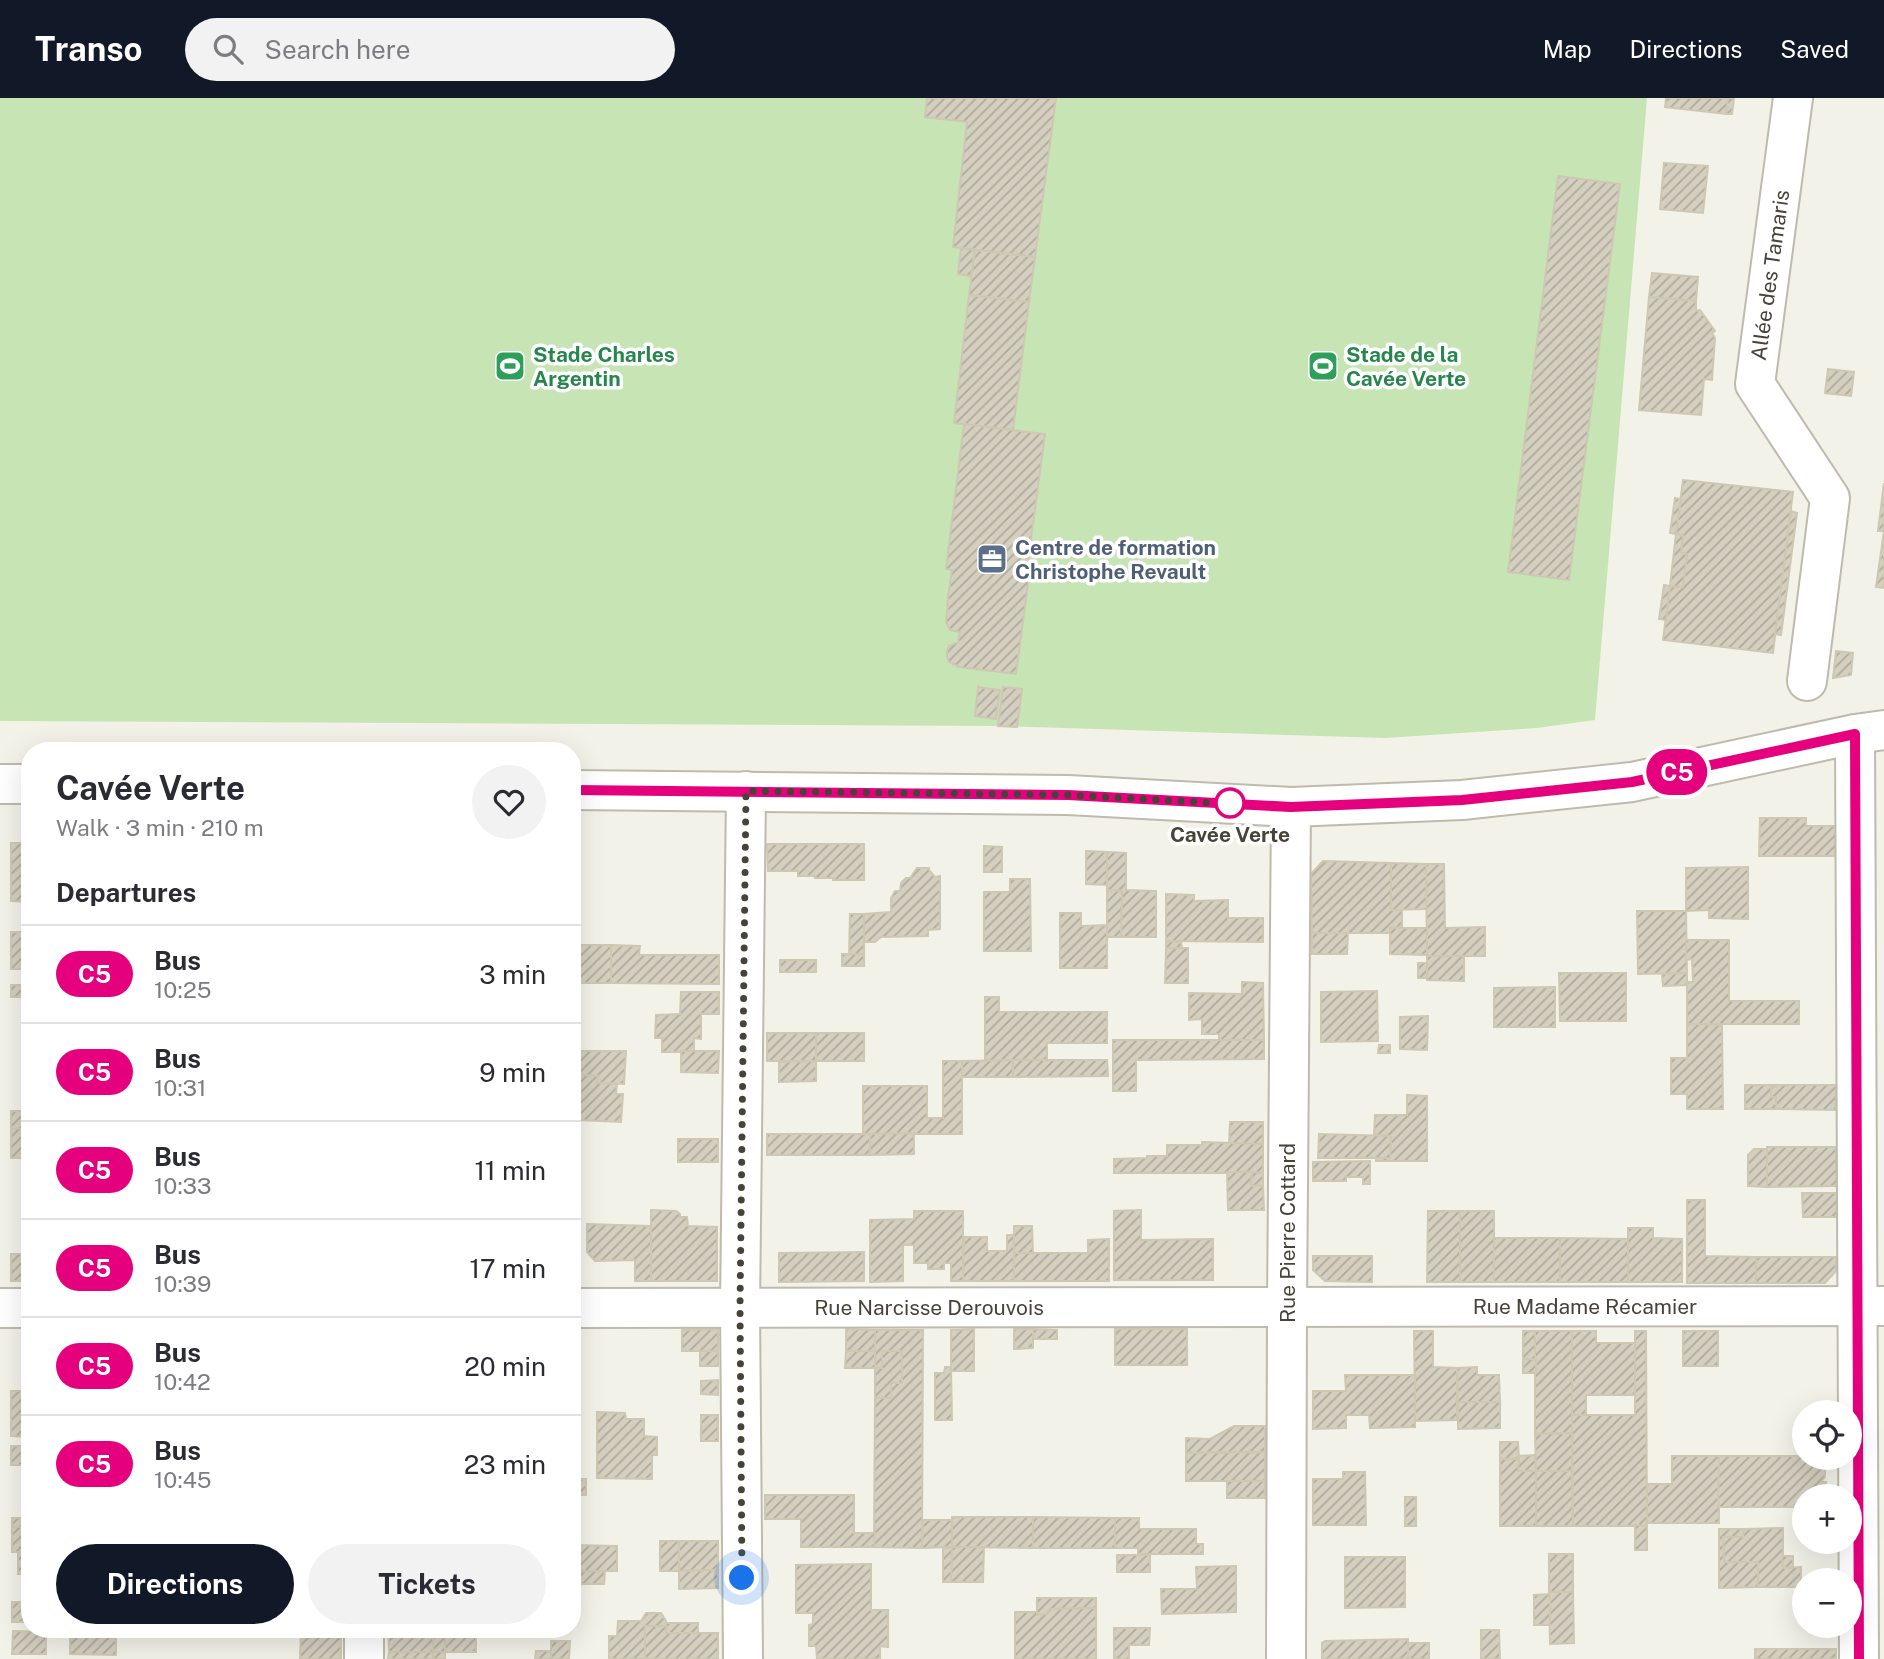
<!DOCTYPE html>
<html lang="en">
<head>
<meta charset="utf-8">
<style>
  :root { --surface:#fff; --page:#f2f2f3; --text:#2b2b33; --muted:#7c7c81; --line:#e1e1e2; --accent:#111827 }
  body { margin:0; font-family:"Public Sans",sans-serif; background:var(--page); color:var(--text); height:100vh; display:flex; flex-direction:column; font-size:26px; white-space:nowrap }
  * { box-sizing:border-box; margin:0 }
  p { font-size:23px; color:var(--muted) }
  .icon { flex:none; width:38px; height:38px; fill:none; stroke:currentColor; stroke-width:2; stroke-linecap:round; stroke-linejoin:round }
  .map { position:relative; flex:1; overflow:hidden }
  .drawer { position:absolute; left:21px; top:644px; width:560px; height:896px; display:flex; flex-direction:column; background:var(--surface); border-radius:28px; box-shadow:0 7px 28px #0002 }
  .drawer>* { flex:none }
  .badge { padding:0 14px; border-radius:23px; font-size:24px; line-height:46px }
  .buttons { position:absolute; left:1792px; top:1302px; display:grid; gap:14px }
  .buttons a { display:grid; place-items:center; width:70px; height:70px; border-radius:50%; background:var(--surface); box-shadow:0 7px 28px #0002; font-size:35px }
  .you { position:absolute; width:35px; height:35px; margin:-18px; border:5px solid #fff; border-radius:50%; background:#1a73e8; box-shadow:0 0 0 10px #1a73e833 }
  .map>.badge { position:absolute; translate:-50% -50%; box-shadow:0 0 0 4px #fff }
  h2 { padding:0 35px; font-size:26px; line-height:63px }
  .round { display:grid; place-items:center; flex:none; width:74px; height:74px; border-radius:37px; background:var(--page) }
  .headline { display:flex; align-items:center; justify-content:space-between; height:119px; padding:0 35px }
  h1 { font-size:33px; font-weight:700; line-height:52px }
  .primary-button { display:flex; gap:14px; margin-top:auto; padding:14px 35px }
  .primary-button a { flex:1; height:80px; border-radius:42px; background:var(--accent); color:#fff; font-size:28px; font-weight:700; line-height:80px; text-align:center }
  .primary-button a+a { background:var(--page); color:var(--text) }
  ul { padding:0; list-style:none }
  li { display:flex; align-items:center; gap:21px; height:98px; padding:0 35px; border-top:2px solid var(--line) }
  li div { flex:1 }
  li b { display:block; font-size:26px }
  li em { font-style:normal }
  li .badge { min-width:77px; font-weight:700; text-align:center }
  header { display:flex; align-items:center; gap:42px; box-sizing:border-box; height:98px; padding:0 35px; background:var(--accent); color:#fff }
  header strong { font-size:33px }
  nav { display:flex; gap:38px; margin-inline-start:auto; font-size:24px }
  .search { width:490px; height:63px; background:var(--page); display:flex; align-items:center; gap:18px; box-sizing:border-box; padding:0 24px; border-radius:38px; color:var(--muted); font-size:26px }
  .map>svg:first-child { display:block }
  .park { fill:#c7e4b5 }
  .building { fill:url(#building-hatch); stroke:#cec8b3; stroke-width:2 }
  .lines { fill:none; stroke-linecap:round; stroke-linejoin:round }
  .minor-casing { stroke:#bebbac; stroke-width:42 }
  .minor { stroke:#fff; stroke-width:38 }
  .line-casing { stroke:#fff; stroke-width:16 }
  .line { stroke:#e5007d; stroke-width:10 }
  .walk { stroke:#464338; stroke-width:7; stroke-dasharray:0 12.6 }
  .stop-dot { fill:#fff; stroke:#e5007d; stroke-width:3.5 }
  .labels { text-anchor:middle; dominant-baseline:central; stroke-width:7; stroke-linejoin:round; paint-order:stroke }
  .street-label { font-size:21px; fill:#464338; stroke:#fff }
  .leisure-label { font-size:21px; font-weight:bold; fill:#27864d; stroke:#fff; text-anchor:start }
  .service-label { font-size:21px; font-weight:bold; fill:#4e5e75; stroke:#fff; text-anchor:start }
  .stop-label { font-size:21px; font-weight:bold; fill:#464338; stroke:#fff }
</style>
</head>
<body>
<header>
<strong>Transo</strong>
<div class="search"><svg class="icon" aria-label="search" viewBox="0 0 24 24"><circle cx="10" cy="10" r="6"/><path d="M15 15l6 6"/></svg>Search here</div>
<nav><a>Map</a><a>Directions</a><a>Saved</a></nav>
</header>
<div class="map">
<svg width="1884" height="1561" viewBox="0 0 1884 1561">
  <defs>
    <pattern id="building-hatch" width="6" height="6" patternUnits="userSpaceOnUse" patternTransform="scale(1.75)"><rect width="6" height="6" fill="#d4cfbf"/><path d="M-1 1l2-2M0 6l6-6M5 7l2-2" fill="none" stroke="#aeaa9c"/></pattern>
  </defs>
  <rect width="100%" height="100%" fill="#f3f2e9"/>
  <path class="park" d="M0 0H1647L1595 622 1537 630 1385 640 998 628 0 623Z"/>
  <g class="building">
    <path d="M927 0H1056L1035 159 953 149 967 24 925 19Z"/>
    <path d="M1666 0H1728L1726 16 1665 9Z"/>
    <path d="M1728 0H1734L1732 16H1726Z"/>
    <path d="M1664 65 1708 68 1703 115 1660 111Z"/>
    <path d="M1558 78 1620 86 1569 482 1508 474Z"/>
    <path d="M961 150 975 152 971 178 958 176Z"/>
    <path d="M975 152 1035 159 1029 204 969 197Z"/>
    <path d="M1652 175 1698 179 1696 203 1649 199Z"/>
    <path d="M969 197 1029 204 1013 332 954 325Z"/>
    <path d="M1649 199 1696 203V211L1698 213 1700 212 1715 233 1712 235 1715 240 1712 282 1704 281 1701 317 1639 312Z"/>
    <path d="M1828 271 1854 274 1851 298 1825 295Z"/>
    <path d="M964 326 1045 336 1026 478H1029L1016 576 959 569 949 564 947 559V553L949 548 958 544 960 534 950 532 946 523 948 507H947L952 472 946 471Z"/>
    <path d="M1683 382 1793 394 1773 555 1663 542 1670 488 1683 489 1687 456 1681 455 1683 437 1676 436Z"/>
    <path d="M1884 385V490L1876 489 1884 433H1878Z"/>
    <path d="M1675 400 1681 401 1676 436 1670 435Z"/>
    <path d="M1791 413 1797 415 1781 537 1775 536Z"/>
    <path d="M1676 436 1683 437 1681 455 1687 456 1683 489 1670 488Z"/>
    <path d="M1664 487 1670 488 1666 522 1659 521Z"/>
    <path d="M1836 553 1853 555 1851 577 1833 580Z"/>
    <path d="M978 589 1000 592 996 621 975 618Z"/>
    <path d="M1003 589 1022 591 1017 629 998 628Z"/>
    <path d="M1760 720H1806V728H1837V758H1759Z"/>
    <path d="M11 745H30V804L11 803Z"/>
    <path d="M767 746H864V782H833V780H815V778H798V773H768Z"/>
    <path d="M984 748 1002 749V774H984Z"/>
    <path d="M1086 753 1107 754V787L1086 786Z"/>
    <path d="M1107 754 1126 755V792L1156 793V839H1121L1122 793 1107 792Z"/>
    <path d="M1323 763 1391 765V812H1402V829L1390 830V835H1312L1311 776Z"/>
    <path d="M1391 765 1426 766 1427 811 1391 812Z"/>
    <path d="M1426 766H1444L1445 830 1485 829V858H1427Z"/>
    <path d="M1748 769V821L1709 820V812L1686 813V770Z"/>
    <path d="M917 770H929V772L935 779 940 778V831L928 832V838L881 839 875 844H864V816L891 814V800L895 793H900L901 785 906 780H910Z"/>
    <path d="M1010 781H1030L1031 853H984V794H1010Z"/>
    <path d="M1107 792 1122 793 1121 839H1107Z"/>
    <path d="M1166 796 1194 797V803L1228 802V820H1263V844L1166 843Z"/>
    <path d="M1637 813H1686L1687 875 1638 876Z"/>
    <path d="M1060 815H1081V828L1107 827V870H1060Z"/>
    <path d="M850 816H864V856H849Z"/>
    <path d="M1390 830H1427V857L1390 856Z"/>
    <rect x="11" y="834" width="19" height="37"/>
    <path d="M1312 835H1348L1347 856H1312Z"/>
    <path d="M1686 842H1729V903H1799V926H1687V884H1693L1692 861 1686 862Z"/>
    <path d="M1166 843 1181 844 1182 850H1166Z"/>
    <rect x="572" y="847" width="39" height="38"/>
    <path d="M611 847 640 848 639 857H719V886L611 885Z"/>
    <path d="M1166 850H1188V885H1165Z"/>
    <rect x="842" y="856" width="22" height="12"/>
    <path d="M1427 858H1464V883L1427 882Z"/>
    <rect x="780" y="862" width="36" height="12"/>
    <rect x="1418" y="865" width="9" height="15"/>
    <path d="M1559 875H1626V923H1560Z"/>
    <path d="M1687 875V887L1663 888 1662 876Z"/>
    <path d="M1242 884 1263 885 1264 942H1219V936H1202V921L1189 922V895L1242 896Z"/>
    <rect x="11" y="887" width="19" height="12"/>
    <path d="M1555 889V929H1494V890Z"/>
    <path d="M1377 893 1378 943 1321 944V894Z"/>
    <path d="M681 894H719V916H701V941L694 940V954H662V940H655L656 917 680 916Z"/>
    <path d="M985 899H999V914H1107V945H1047V963H985Z"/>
    <path d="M1428 918 1427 952 1400 951V919Z"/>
    <path d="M1687 926 1722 927 1723 1011H1687V996H1671V960H1687Z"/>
    <rect x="767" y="935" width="49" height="28"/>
    <rect x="816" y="935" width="48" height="28"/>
    <path d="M1113 942H1264V961L1136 962V993H1113Z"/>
    <path d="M1379 947H1390V955H1378Z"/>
    <path d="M580 953H626L624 986 597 985 598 978 579 977Z"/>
    <path d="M681 953H719L718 975 681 974Z"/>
    <path d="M1013 962H1107L1108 978 1013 979Z"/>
    <path d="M1013 962V979H962V963Z"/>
    <path d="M816 963V983L779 984V964Z"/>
    <path d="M943 963H962V1036H863V988H927V1020H943Z"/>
    <path d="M579 977 598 978 597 985 617 986 616 996H623L621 1024 577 1022Z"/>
    <path d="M1745 987H1776V989H1771V999H1776V1011H1745Z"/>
    <path d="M1776 987H1836V1012L1776 1011V999H1771V989H1776Z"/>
    <path d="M1407 997 1427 998V1063H1376V1060H1390L1391 1038 1374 1037 1375 1017H1407Z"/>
    <path d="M11 1013H30V1030L11 1031Z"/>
    <path d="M1230 1024H1263V1046H1229Z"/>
    <path d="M30 1030V1060H11V1031Z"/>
    <path d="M914 1035V1056L870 1057V1036Z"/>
    <rect x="767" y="1036" width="103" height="21"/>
    <path d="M1319 1036 1391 1038 1390 1060H1318Z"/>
    <rect x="678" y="1041" width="40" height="23"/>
    <path d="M1202 1044 1263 1046V1075H1114V1061L1147 1060V1058H1167V1047H1202Z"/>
    <path d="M1767 1049H1836L1837 1088 1767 1089Z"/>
    <path d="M1754 1051H1767V1089L1748 1088V1057Z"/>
    <path d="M1370 1063V1086H1363V1079H1346V1083H1313V1064Z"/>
    <path d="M1227 1074H1252L1251 1088 1263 1087 1264 1112H1228Z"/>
    <path d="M1252 1074 1263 1075V1087L1251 1088Z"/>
    <path d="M1802 1095H1837V1119H1803Z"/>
    <path d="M1687 1102H1705V1158L1756 1159V1185H1687Z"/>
    <path d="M651 1112 676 1113 680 1116V1119H687L688 1128 717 1129V1183H651Z"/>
    <path d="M1141 1112V1142L1213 1141V1182H1114V1113Z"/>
    <path d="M914 1113H963V1183H951V1165H944V1171H928V1165H914V1147H903V1183L870 1184V1122L914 1121Z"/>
    <path d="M1428 1113H1460V1184H1427Z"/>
    <rect x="1460" y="1113" width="34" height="71"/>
    <path d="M587 1126 651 1128V1183H635V1162L595 1163 587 1154Z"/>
    <path d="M1014 1128H1032L1033 1155H1014Z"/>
    <path d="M1628 1130H1653V1140L1682 1141V1184H1628Z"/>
    <path d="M1007 1137H1014V1183H963L964 1139H987V1153H1007Z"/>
    <rect x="1494" y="1140" width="66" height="44"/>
    <path d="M1560 1140 1628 1141V1184H1560Z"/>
    <path d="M1109 1141V1183H1014V1155H1088V1142Z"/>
    <path d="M864 1154V1183L779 1184V1155Z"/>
    <rect x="11" y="1156" width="19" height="27"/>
    <path d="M1313 1158H1372V1184L1325 1183 1313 1172Z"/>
    <path d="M1756 1159H1836V1173L1825 1185H1756Z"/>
    <path d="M718 1231V1253H682V1232Z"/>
    <path d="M846 1231 875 1232V1253H846Z"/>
    <path d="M974 1231V1273H951V1232Z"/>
    <path d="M1014 1231H1033V1250L1014 1251Z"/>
    <path d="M1033 1231 1057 1232V1241H1033Z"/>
    <rect x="1115" y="1231" width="72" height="36"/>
    <path d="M875 1232H923L922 1450 874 1449 875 1300H891V1285H902V1253H882V1270H875Z"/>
    <path d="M1414 1233H1433V1269L1457 1270V1322L1415 1323Z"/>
    <path d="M1523 1233H1535L1536 1261H1523Z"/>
    <path d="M1535 1233H1572V1335L1535 1336Z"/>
    <path d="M1572 1233H1596V1245H1635V1297H1586V1317H1572Z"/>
    <path d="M1635 1233H1646L1647 1428H1573L1572 1317H1635Z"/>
    <rect x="1683" y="1233" width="35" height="35"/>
    <rect x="700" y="1253" width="18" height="15"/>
    <path d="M846 1253H875V1270H845Z"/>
    <path d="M882 1253H902V1285H891V1300H875V1270H882Z"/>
    <rect x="1523" y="1261" width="13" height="14"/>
    <path d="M945 1269H951L952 1322H935V1275H944Z"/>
    <path d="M1477 1269V1277H1499L1500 1304H1458L1457 1270Z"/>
    <path d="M1345 1277H1415V1329L1370 1330 1369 1317H1346V1330L1313 1331V1293H1346Z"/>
    <path d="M718 1282V1297L701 1296V1283Z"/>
    <path d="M11 1293H30V1339L11 1338Z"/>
    <path d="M1458 1304H1500V1330L1458 1331Z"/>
    <path d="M597 1314 625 1315 626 1321H644V1338L657 1339V1357H652V1381L597 1380Z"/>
    <rect x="701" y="1317" width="17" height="26"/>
    <path d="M1234 1328H1265V1354L1186 1355V1340L1210 1341Z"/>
    <path d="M1572 1335V1373H1536L1535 1336Z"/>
    <path d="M1500 1344H1518L1519 1361H1500Z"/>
    <rect x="11" y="1348" width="19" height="19"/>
    <path d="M1265 1354V1383H1186V1355Z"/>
    <path d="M1535 1357 1536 1373H1518V1358Z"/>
    <path d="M1672 1358H1719V1425H1647V1386H1672Z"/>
    <path d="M1719 1358H1804V1360H1821L1825 1365V1379L1821 1384H1826L1825 1398H1804V1409H1718Z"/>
    <path d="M1500 1361H1519L1518 1373H1536V1428H1500Z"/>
    <path d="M1536 1373H1572L1573 1428H1536Z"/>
    <path d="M1343 1374H1365L1366 1427H1313V1381H1343Z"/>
    <path d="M572 1381H586V1397H577V1427H572Z"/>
    <rect x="1227" y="1383" width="38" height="17"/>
    <path d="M765 1397H854V1435H875L874 1449H801V1421H765Z"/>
    <rect x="1405" y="1399" width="11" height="29"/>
    <path d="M952 1419H1033V1450L952 1449Z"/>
    <path d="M1033 1419 1115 1420V1450H1033Z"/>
    <rect x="12" y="1420" width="18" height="9"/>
    <path d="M1115 1420H1139V1431H1196V1446H1203V1456H1138V1450H1115Z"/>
    <path d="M923 1422H952V1449L922 1450Z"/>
    <path d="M1635 1427 1647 1428V1452H1635Z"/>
    <rect x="12" y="1429" width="18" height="25"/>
    <path d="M1783 1430V1470L1801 1469V1489H1758V1464H1724L1723 1439H1743L1744 1431Z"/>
    <path d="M1719 1431H1744L1743 1439H1723L1724 1464H1758V1489L1719 1490Z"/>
    <rect x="660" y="1443" width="19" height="30"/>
    <path d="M679 1443H718V1472L679 1473Z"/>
    <path d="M572 1447 617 1448V1473H572Z"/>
    <path d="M952 1449H984L983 1484H951Z"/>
    <path d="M952 1449 951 1484H943V1450Z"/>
    <rect x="18" y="1454" width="12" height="22"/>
    <rect x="1549" y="1456" width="24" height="38"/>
    <rect x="1117" y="1457" width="33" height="17"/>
    <path d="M1782 1458H1793V1469L1783 1470Z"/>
    <path d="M1345 1459H1405V1509L1345 1510Z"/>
    <path d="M871 1466V1512H888V1549L880 1548V1561H817L816 1548H809V1527L813 1526V1515H796V1467Z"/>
    <path d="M1236 1468V1514L1162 1516 1161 1491H1197L1196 1469Z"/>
    <path d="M718 1472V1490L679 1491V1473Z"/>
    <path d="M572 1473H605L604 1486H572Z"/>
    <path d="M1549 1494H1573L1574 1545 1550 1546Z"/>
    <path d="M1796 1494H1804V1514H1797Z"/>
    <path d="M1550 1496V1527H1534V1497Z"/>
    <path d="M1037 1500H1096V1510L1050 1511 1046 1516 1037 1517Z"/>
    <rect x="12" y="1504" width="18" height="20"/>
    <path d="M1096 1510V1561H1015V1514H1037V1517L1046 1516 1050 1511Z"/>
    <path d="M646 1515H661L666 1523V1525H698V1535H666V1528H645V1561H609V1538H617L618 1523H641Z"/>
    <path d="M645 1528H666V1535H718V1561H645Z"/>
    <path d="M1114 1530H1150L1149 1547H1129V1561H1114Z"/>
    <path d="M89 1531H116V1557L70 1556V1533H89Z"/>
    <path d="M301 1531H341V1561H300Z"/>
    <path d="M388 1531H433V1554H389Z"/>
    <rect x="433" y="1531" width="12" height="23"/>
    <rect x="445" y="1531" width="31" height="23"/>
    <path d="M1481 1532H1499L1500 1561H1481Z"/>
    <path d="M13 1533 46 1534V1556H12Z"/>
    <path d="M1408 1541V1561H1322V1545L1325 1543Z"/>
    <path d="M551 1543H570L569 1561H551Z"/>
    <rect x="1408" y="1545" width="21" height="16"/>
    <rect x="1755" y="1551" width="81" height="10"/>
    <path d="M536 1553H551V1561H535Z"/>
    <path d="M389 1554H433V1561H388Z"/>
    <rect x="433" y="1554" width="12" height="7"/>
  </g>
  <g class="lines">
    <g class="minor-casing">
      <g id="minor">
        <path d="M1793 0 1755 286 1830 400 1807 583"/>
        <path d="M1855 636 1859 1561"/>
        <path d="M0 686H30"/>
        <path d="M572 692 1068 697 1291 709 1462 702 1632 684 1855 636 1884 632"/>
        <path d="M0 1210H30"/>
        <path d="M572 1210 1884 1208"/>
        <path d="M364 1531V1561"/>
        <path d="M743 1561 740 1210 746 693"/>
        <path d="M1286 1561 1287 1209 1291 709"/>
      </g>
    </g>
    <use href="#minor" class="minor"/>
  </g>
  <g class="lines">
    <g class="line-casing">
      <path id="line" d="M572 692 1068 697 1291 709 1462 702 1632 684 1855 636 1859 1561"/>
    </g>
    <use href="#line" class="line"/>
    <path class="walk" d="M742 1480 740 1209 746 693 1068 697 1236 706 1230 705"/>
  </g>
  <defs>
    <g id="stadium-square" transform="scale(1.575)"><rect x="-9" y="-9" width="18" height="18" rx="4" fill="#2e9e5b" stroke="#fff"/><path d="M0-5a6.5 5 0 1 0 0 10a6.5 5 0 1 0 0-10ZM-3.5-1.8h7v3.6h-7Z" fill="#fff"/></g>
    <g id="office-square" transform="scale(1.575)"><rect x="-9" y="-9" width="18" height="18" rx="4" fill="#5c6f8a" stroke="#fff"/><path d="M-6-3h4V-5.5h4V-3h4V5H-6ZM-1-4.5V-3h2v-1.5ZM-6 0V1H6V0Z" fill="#fff"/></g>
  </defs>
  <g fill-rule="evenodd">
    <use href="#stadium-square" x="510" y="268"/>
    <use href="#stadium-square" x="1323" y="268"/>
    <use href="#office-square" x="992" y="461"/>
  </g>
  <circle class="stop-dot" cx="1230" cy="705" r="14"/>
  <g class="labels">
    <g class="street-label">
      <text transform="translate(1770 177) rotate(-82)">Allée des Tamaris</text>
      <text transform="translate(1287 1135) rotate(-90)">Rue Pierre Cottard</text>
      <text x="1585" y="1208">Rue Madame Récamier</text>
      <text x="929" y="1209">Rue Narcisse Derouvois</text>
    </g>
    <g class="leisure-label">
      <text x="533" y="256">Stade Charles<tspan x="533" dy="24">Argentin</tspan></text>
      <text x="1346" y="256">Stade de la<tspan x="1346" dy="24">Cavée Verte</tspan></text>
    </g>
    <g class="service-label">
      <text x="1015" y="449">Centre de formation<tspan x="1015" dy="24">Christophe Revault</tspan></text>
    </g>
    <g class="stop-label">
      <text x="1230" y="736">Cavée Verte</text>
    </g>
  </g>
</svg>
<div class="buttons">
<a><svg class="icon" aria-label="locate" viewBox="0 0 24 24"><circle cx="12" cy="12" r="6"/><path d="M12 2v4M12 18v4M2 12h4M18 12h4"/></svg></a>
<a>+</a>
<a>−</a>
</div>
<div class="you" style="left:742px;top:1480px"></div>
<b class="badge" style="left:1677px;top:674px;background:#e5007d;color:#fff">C5</b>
<section class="drawer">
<div class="headline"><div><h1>Cavée Verte</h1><p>Walk · 3 min · 210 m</p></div><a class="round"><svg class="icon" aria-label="heart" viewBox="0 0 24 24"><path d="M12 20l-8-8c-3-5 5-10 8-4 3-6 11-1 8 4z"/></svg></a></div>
<h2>Departures</h2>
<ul>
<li><span class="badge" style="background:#e5007d;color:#fff">C5</span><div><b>Bus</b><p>10:25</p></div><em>3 min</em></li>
<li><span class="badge" style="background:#e5007d;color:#fff">C5</span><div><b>Bus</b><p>10:31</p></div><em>9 min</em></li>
<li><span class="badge" style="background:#e5007d;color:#fff">C5</span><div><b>Bus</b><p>10:33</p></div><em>11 min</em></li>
<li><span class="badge" style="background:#e5007d;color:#fff">C5</span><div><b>Bus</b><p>10:39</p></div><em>17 min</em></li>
<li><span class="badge" style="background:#e5007d;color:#fff">C5</span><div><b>Bus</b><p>10:42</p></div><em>20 min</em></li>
<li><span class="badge" style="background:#e5007d;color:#fff">C5</span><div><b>Bus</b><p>10:45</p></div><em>23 min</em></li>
</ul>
<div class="primary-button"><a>Directions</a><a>Tickets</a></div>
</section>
</div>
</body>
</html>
